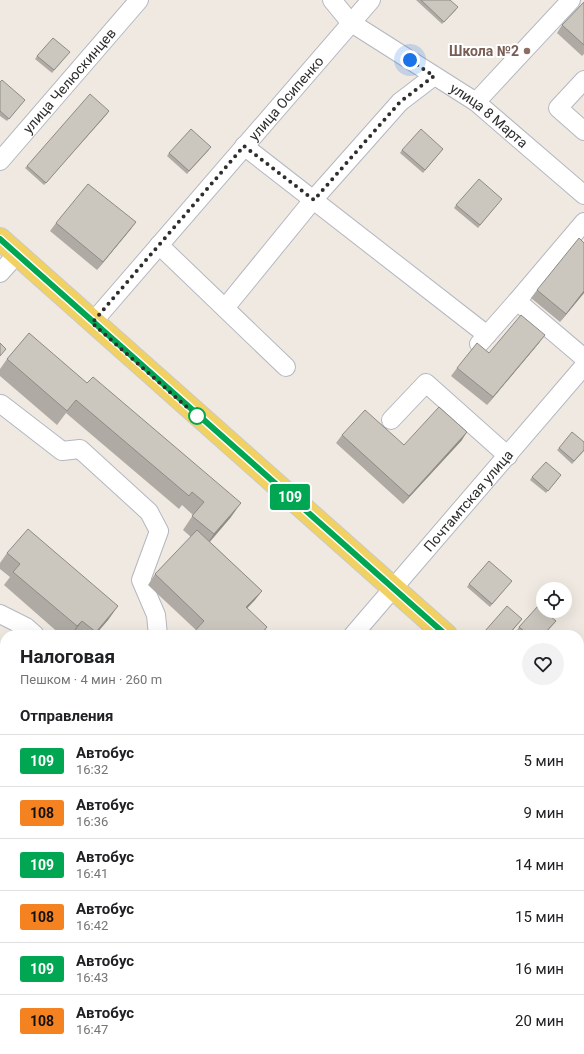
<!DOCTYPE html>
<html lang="ru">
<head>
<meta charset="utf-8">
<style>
  :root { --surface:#fff; --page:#f2f2f2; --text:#202124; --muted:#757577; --line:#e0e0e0 }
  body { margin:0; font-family:Roboto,sans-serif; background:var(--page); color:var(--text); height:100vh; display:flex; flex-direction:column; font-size:15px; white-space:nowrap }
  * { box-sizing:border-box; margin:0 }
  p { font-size:13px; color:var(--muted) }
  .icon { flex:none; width:22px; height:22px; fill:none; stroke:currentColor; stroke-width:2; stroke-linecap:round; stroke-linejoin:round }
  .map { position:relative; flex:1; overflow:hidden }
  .panel { position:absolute; left:0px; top:630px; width:584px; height:424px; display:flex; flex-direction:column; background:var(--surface); border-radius:16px 16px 0 0; box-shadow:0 4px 16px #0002 }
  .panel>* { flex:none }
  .badge { padding:0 8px; border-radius:3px; font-size:14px; line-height:26px }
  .controls { position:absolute; left:536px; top:582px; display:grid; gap:8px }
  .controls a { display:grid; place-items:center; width:36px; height:36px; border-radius:50%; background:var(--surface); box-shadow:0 4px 16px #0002; font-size:20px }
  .you { position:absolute; width:20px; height:20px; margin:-10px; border:3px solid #fff; border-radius:50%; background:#1a73e8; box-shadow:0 0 0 6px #1a73e833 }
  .map>.badge { position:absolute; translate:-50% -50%; box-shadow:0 0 0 2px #fff }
  h2 { padding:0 20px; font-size:15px; line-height:36px }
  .round { display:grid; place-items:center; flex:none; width:42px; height:42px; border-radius:21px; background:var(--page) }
  .summary { display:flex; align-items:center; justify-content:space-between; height:68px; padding:0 20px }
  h1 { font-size:19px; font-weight:700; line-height:30px }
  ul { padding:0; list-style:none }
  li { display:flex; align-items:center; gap:12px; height:52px; padding:0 20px; border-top:1px solid var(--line) }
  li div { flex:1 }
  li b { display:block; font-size:15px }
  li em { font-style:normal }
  li .badge { min-width:44px; font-weight:700; text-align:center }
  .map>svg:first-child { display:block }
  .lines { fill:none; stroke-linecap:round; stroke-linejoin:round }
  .minor-casing { stroke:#b4b7c1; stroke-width:20 }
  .major-casing { stroke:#c9c9c9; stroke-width:24 }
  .minor { stroke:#fff; stroke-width:18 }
  .major { stroke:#f2d163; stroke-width:22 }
  .wall { fill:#afaba4 }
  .shaded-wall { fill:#8e8b86 }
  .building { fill:#cbc7bf; stroke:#8e8b86 }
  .line-casing { stroke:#fff; stroke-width:9 }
  .line { stroke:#00a651; stroke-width:6 }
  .walk { stroke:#2e2e2e; stroke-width:4; stroke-dasharray:0 7.2 }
  .education-dot { fill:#8d6e63; stroke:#fff; stroke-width:1.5 }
  .stop-dot { fill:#fff; stroke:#00a651; stroke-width:2 }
  .labels { text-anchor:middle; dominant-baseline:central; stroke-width:4; stroke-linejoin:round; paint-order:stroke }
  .education-label { font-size:14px; font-weight:bold; fill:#785e54; stroke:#fff; text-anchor:end }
  .street-label { font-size:14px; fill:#2e2e2e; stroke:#fff }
</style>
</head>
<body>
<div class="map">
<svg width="584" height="1054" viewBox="0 0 584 1054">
  <rect width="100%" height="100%" fill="#efe9e1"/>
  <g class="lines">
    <g class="minor-casing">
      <g id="minor">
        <path id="s1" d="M332 0 350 22 476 102 584 195"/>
        <path d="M584 80 558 108 584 131"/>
        <path d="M476 102 571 0"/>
        <path d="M244 146 487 335"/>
        <path id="s2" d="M0 161 139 0"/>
        <path d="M584 222 517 301 584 358"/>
        <path d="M159 245 286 367"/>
        <path d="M0 273 17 254"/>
        <path d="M225 308 313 200 400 102 434 76"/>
        <path id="s3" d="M92 323 371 0"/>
        <path d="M479 344 517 301"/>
        <path d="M0 405 1 404 62 451 80 449 149 512 159 531 141 580 156 615 158 635"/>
        <path d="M391 420 426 383 508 456"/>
        <path d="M0 614 26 627 35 635"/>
        <path id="s4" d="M353 635 584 366"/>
        <path d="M0 688 5 692"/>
        <path d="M0 810 5 815"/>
        <path d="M264 1049 270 1054"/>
        <path d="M459 1049 460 1054"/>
        <path d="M0 1050 5 1044"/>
      </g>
    </g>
    <g class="major-casing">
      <g id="major">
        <path d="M0 239 446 635"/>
        <path d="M579 750 584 754"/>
      </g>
    </g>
    <use href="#minor" class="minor"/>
    <use href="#major" class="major"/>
  </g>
  <g class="wall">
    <path d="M416 0H450L456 10 442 24Z"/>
    <path d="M584 2V54L582 56 557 33 562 25Z"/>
    <path d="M68 54 52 73 35 59 37 56Z"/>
    <path d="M0 82 23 102 7 121 0 116Z"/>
    <path d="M107 114 44 185 25 168 27 166Z"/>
    <path d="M443 149 423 173 400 153 402 150Z"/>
    <path d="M209 150 187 174 167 156 169 153Z"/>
    <path d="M500 201 478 228 454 208 456 205Z"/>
    <path d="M136 222 130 230 97 270 50 231 56 223Z"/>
    <path d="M537 290 584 293 560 322 531 298Z"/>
    <path d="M29 333 231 517 210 542 262 591 254 601 196 630 148 585 155 574 191 537 183 530 193 515 182 505 179 509 66 413 57 425 0 376V369L7 359Z"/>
    <path d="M539 343 487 405 451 376 457 368 489 353Z"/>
    <path d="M342 435 404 445 462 440 403 504 336 443Z"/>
    <path d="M559 448 584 451 572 464 557 450Z"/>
    <path d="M532 477 559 478 546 493 530 480Z"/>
    <path d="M7 553 118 606 108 620 95 635H61L4 585 10 577 0 569V563Z"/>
    <path d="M512 581 490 607 467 587 469 584Z"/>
    <path d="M522 619 509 635H484L483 634 485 631Z"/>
    <path d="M556 621 544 635H524L517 630 519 627Z"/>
    <path d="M584 705V725L579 721V711Z"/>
    <path d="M0 706 5 710V773L0 769Z"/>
    <path d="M0 875 5 879V926L0 922Z"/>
    <path d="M5 935V956L0 952V941Z"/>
    <path d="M319 1049H379L375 1054H324Z"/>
    <path d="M563 1049H579L584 1054H569Z"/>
  </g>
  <g class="shaded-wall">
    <path d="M109 111 107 114 44 185 46 183Z"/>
    <path d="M136 222 130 230 97 270 103 262Z"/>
    <path d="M584 291V293L560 322 566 314Z"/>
    <path d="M545 335 539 343 487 405 493 397Z"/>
    <path d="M467 432 462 440 403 504 409 496Z"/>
    <path d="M241 503 231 517 204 548 214 534Z"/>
    <path d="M262 591 254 601 239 617 246 607Z"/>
    <path d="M118 606 108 620 95 635H94Z"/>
    <path d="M82 621 72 635H71L77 626Z"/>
    <path d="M267 627 262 635H260Z"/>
    <path d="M377 1049H379L375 1054H373Z"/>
  </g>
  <g class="building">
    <path d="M421 0H450L458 7 444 22Z"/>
    <path d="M584 2V45L562 25Z"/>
    <path d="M53 38 70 52 54 70 37 56Z"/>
    <path d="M2 80 25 100 9 119 0 111V82Z"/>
    <path d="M90 94 109 111 46 183 27 166Z"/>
    <path d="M191 129 211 147 189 171 169 153Z"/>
    <path d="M421 129 443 149 425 170 402 150Z"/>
    <path d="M479 179 502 199 480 225 456 205Z"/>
    <path d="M88 184 136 222 103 262 56 223Z"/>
    <path d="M579 238 584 243V291L566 314 537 290Z"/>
    <path d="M521 315 545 335 493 397 457 368 477 343 489 353Z"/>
    <path d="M29 333 87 383 93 377 241 503 214 534 192 516 204 502 192 492 189 496 76 400 67 411 7 359Z"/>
    <path d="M0 343 6 349 0 356Z"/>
    <path d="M439 407 467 432 409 496 342 435 365 410 404 445Z"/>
    <path d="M572 432 584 442V450L574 461 559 448Z"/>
    <path d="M546 462 561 475 548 491 532 477Z"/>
    <path d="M28 529 118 606 96 632 82 621 77 626 13 572 20 564 7 553Z"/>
    <path d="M197 530 262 591 246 607 267 627 260 635H191L204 621 155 574Z"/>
    <path d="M489 561 512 581 492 604 469 584Z"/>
    <path d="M507 606 522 619 508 635H489L485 631Z"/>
    <path d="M538 606 543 610V611H544L556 621 543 635H529L519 627Z"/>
    <path d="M584 705V721L579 716V711Z"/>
    <path d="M0 706 5 710V751L0 747Z"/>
    <path d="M579 807 584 811V813L579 818Z"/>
    <path d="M0 875 5 879V918L0 914Z"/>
    <path d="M5 935V948L0 944V941Z"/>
    <path d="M579 1013 584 1017V1054H578L579 1053 574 1049H579Z"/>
    <path d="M344 1049H377L373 1054H350Z"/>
  </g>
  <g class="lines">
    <g class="line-casing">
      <path id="line" d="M0 239 446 635"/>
    </g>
    <use href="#line" class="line"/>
    <path class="walk" d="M197 416 92 323 244 146 314 200 400 102 434 76 410 60"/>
  </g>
  <circle class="education-dot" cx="527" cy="51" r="4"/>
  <circle class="stop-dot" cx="197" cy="416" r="8"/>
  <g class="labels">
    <g class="education-label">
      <text x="519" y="51">Школа №2</text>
    </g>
    <g class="street-label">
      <text stroke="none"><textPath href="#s2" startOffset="106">улица Челюскинцев</textPath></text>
      <text stroke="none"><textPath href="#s3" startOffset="297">улица Осипенко</textPath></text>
      <text stroke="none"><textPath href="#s1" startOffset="196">улица 8 Марта</textPath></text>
      <text stroke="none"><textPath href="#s4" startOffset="177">Почтамтская улица</textPath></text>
    </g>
  </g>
</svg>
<div class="controls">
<a><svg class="icon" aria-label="locate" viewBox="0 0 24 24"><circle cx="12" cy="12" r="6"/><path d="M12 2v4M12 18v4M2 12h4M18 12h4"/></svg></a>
</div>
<div class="you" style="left:410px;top:60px"></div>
<b class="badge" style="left:290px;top:497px;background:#00a651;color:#fff">109</b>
<section class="panel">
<div class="summary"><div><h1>Налоговая</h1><p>Пешком · 4 мин · 260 m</p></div><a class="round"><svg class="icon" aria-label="heart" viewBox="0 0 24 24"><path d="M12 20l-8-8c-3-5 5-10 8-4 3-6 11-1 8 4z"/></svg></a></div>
<h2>Отправления</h2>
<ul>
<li><span class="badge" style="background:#00a651;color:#fff">109</span><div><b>Автобус</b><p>16:32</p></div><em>5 мин</em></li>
<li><span class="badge" style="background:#f58220;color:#111">108</span><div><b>Автобус</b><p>16:36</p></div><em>9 мин</em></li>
<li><span class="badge" style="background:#00a651;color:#fff">109</span><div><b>Автобус</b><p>16:41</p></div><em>14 мин</em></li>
<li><span class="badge" style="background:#f58220;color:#111">108</span><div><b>Автобус</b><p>16:42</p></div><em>15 мин</em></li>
<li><span class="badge" style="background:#00a651;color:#fff">109</span><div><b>Автобус</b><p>16:43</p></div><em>16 мин</em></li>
<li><span class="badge" style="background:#f58220;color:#111">108</span><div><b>Автобус</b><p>16:47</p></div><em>20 мин</em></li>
</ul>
</section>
</div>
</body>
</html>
